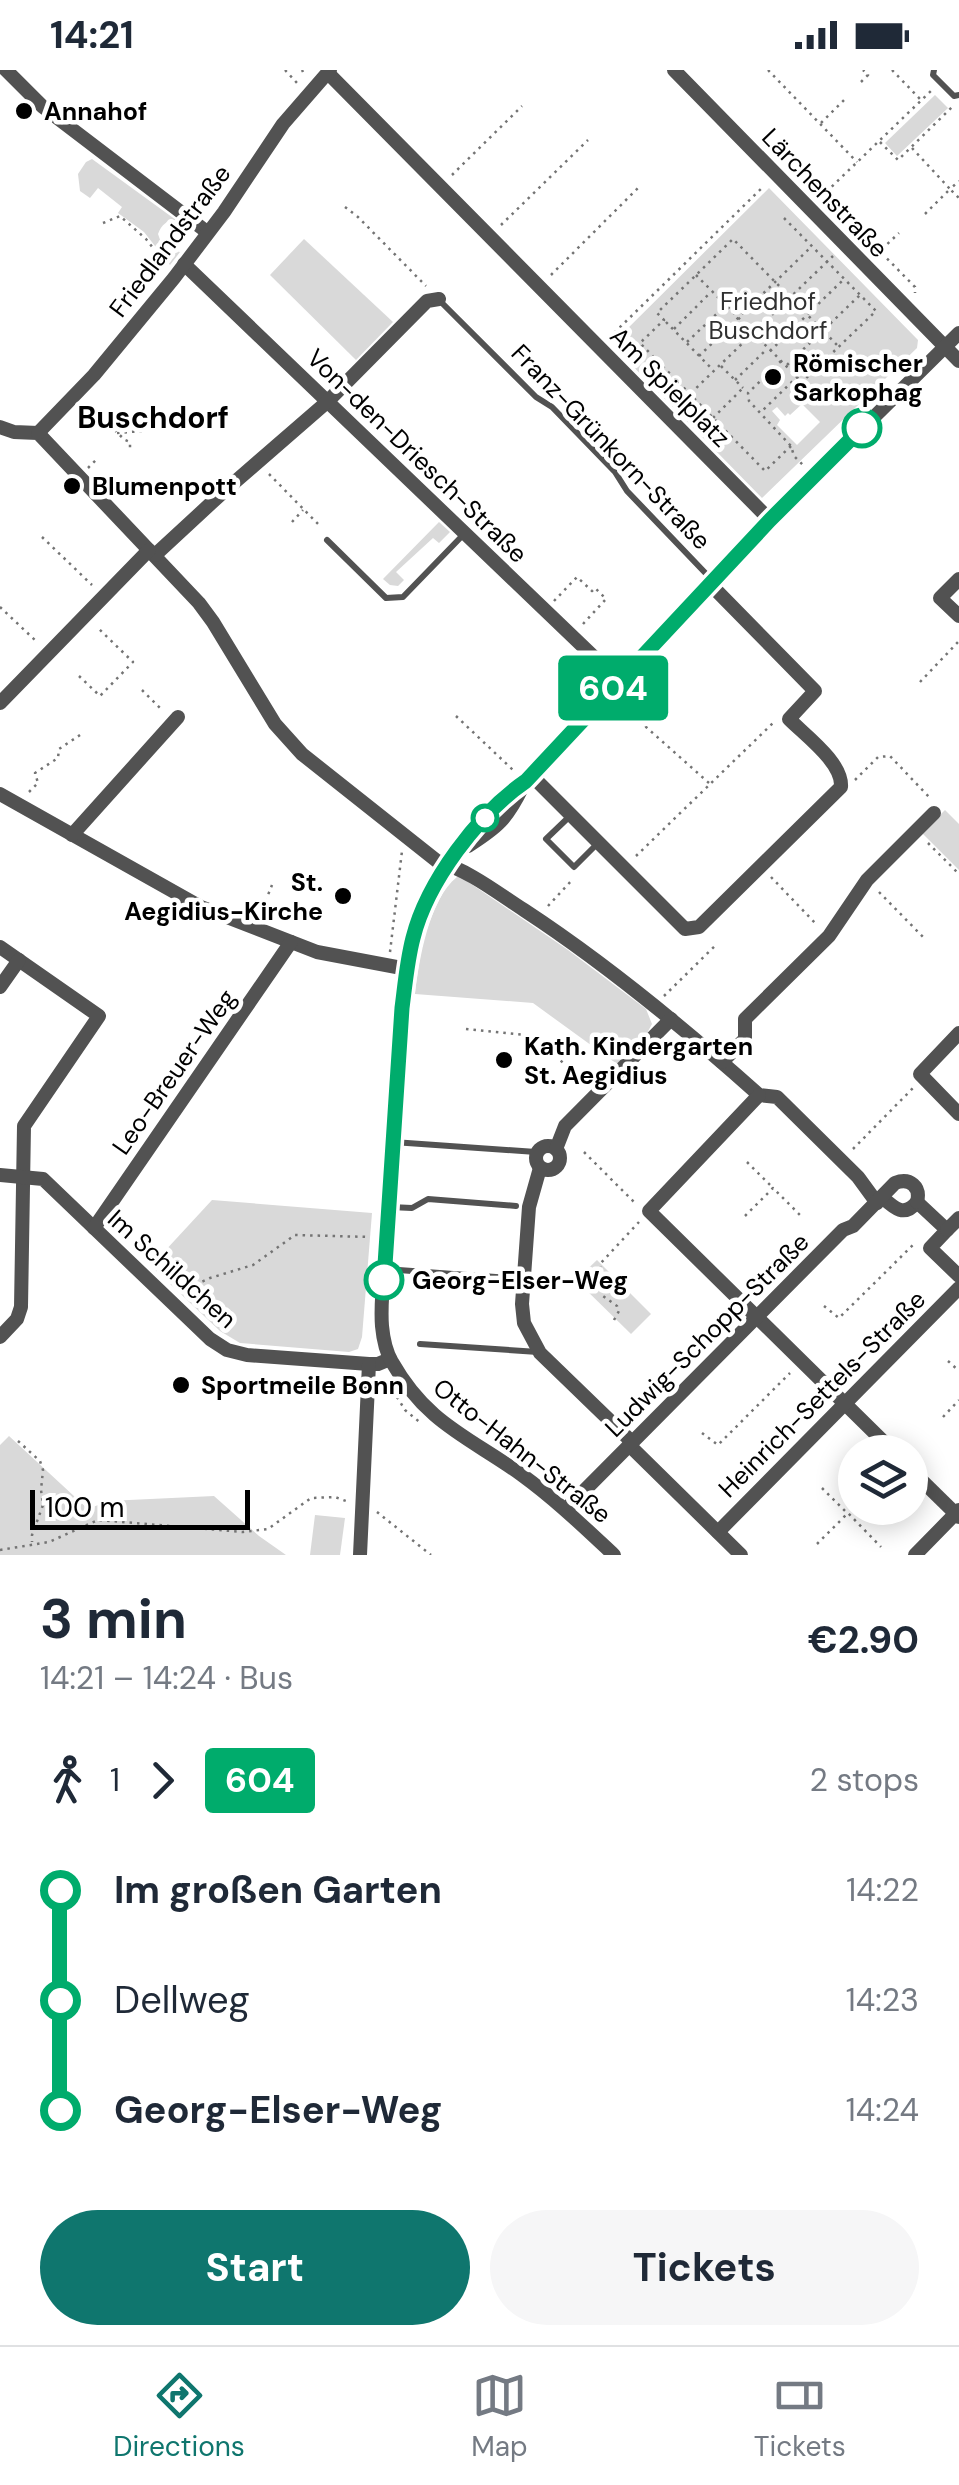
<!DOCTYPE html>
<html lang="en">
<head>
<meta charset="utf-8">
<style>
  :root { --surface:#fff; --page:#f6f6f7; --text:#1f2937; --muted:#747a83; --line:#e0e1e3; --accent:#0f766e }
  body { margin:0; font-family:"DM Sans",sans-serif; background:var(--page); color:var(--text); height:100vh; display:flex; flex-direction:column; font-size:38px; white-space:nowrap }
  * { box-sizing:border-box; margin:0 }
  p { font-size:32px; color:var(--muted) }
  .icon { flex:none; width:55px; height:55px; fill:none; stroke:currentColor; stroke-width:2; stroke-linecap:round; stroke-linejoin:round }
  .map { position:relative; height:1485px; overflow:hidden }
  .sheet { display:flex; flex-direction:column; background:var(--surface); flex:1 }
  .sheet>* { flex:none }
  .badge { padding:0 20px; border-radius:8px; font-size:35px; line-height:65px }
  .controls { position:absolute; left:838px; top:1365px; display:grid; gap:20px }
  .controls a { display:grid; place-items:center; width:90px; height:90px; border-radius:50%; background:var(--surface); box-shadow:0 5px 25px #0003; font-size:50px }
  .scale { position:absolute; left:30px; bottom:25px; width:220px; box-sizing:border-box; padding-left:10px; border:5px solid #000; border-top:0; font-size:28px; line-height:35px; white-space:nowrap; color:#000; -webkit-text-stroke:8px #fff; paint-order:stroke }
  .map>.badge { position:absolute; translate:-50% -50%; box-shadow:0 0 0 5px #fff }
  .legs { display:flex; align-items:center; gap:15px; height:110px; padding:0 40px; font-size:32px }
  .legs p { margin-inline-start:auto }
  .head { display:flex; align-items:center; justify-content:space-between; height:170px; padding:0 40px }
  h1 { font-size:55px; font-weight:700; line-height:75px }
  .action { display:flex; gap:20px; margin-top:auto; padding:20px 40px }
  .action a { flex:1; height:115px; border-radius:60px; background:var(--accent); color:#fff; font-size:40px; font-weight:700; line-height:115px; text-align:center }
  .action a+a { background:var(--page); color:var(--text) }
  ul { padding:0 40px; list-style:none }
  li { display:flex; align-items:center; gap:35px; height:110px; font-size:38px }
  li i { display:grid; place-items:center; width:15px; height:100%; margin:0 12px; background:currentColor }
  li i::after { content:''; width:25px; height:25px; margin:-12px; border:8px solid; border-radius:50%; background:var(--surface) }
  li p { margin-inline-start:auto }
  li:first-child i { background:linear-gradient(#0000 50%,currentColor 0) }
  li:last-child i { background:linear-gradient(currentColor 50%,#0000 0) }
  .status { display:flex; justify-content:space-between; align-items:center; height:70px; padding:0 50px; background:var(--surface); direction:ltr }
  .status svg { height:28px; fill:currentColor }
  .tabs { display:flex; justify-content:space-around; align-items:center; height:140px; border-top:2px solid var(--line); background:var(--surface); font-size:28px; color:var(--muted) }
  .tabs a { display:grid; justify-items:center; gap:5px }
  .tabs .active { color:var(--accent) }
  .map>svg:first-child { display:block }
  .green { fill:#d9d9d9; fill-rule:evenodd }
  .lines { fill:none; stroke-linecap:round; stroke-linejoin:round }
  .path { stroke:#747474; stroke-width:2.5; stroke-dasharray:2.5 5; stroke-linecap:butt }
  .service { stroke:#525252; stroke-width:6 }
  .minor { stroke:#525252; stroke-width:14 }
  .line-1-casing { stroke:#fff; stroke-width:22 }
  .line-1 { stroke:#00ac6c; stroke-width:15 }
  .poi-dot { fill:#000; stroke:#fff; stroke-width:4 }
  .stop-1-dot { fill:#fff; stroke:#00ac6c; stroke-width:5 }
  .labels { text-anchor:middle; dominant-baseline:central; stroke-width:9; stroke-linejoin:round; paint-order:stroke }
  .poi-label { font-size:25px; font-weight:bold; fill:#000; stroke:#fff; text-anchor:start }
  .street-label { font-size:25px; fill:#000; stroke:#fff }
  .park-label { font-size:25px; fill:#303030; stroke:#fff }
  .stop-label { font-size:25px; font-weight:bold; fill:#000; stroke:#fff; text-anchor:start }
  .quarter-label { font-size:30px; font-weight:bold; fill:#000; stroke:#fff }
</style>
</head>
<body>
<div class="status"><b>14:21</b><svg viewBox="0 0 49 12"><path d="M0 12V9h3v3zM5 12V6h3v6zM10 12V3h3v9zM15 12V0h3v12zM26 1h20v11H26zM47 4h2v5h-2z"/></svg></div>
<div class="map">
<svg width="959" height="1485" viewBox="0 0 959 1485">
  <rect width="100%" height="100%" fill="#fff"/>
  <g class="green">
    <path d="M935 25 948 38 897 86 885 73Z"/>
    <path d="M92 89 176 150C166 151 162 154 158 164L163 178 180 182 170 195 144 162 118 143 122 137 98 118 90 128 80 121 78 104 86 92Z"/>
    <path d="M769 118 918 270 917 278 762 428 616 279V270ZM802 334 820 352 797 375 777 355 780 350 772 341 777 337 785 346 788 343 790 345Z"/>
    <path d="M304 169 393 252 356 290 270 205Z"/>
    <path d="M439 452 450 462 439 473 433 468 396 502 404 510 398 516 390 515 383 509Z"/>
    <path d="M945 740 959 754V800L922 763Z"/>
    <path d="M457 807H461L568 880 646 939 652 954 646 965 617 994 533 933 415 924C419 890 429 829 457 807Z"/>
    <path d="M212 1130 372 1143 362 1267 358 1279 349 1282 240 1273 220 1261 151 1196Z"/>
    <path d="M597 1190 651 1244 631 1264 576 1210Z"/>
    <path d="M9 1366 88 1439 108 1431 214 1426 259 1466 286 1485H0V1375Z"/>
    <path d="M315 1445 345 1448 340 1485H310Z"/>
  </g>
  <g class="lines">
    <g class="path">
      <path d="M285 0 298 14"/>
      <path d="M302 0 303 2"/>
      <path d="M768 0 857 92"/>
      <path d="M892 0 920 29"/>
      <path d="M861 12 868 5 863 0"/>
      <path d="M821 53 845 29"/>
      <path d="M880 72 898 90 952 37"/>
      <path d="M912 78 950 119 959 111"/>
      <path d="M452 105 522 36"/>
      <path d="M821 127 934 18"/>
      <path d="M345 137 358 147 426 216"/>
      <path d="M925 144 950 119 959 128"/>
      <path d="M784 148 876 241 801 313 797 307"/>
      <path d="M103 153 120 146 146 169 165 193"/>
      <path d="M501 155 588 70"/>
      <path d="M855 165 860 161 915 217V223"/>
      <path d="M882 179 899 163"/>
      <path d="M551 205 638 118"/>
      <path d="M696 205 797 307 761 342"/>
      <path d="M666 252 713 300"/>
      <path d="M674 259 711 222"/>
      <path d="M609 268 764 116"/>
      <path d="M687 272 725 236"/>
      <path d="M770 281 843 210"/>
      <path d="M699 286 811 177"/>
      <path d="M781 291 748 323 749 331 791 376 794 386 805 397"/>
      <path d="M787 295 860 225"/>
      <path d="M721 296 743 318"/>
      <path d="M735 310 767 279"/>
      <path d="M691 323 833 186"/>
      <path d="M713 348 743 318"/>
      <path d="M109 355 125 370 130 372V382"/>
      <path d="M117 363 143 361 158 343"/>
      <path d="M791 376 765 401 640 273 664 250 657 243 733 169 839 277"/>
      <path d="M88 398 96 390"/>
      <path d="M269 404 319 455"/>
      <path d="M292 452 303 440"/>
      <path d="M42 467 92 515"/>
      <path d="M554 531 577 507 592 521 595 518 606 529 583 554"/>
      <path d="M0 537 37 572"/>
      <path d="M79 606 100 626 133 592 97 557"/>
      <path d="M920 612 959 571"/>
      <path d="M142 620 162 640"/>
      <path d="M456 646 513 700"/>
      <path d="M644 649 646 657 709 713"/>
      <path d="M855 710 878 687 890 686 930 728"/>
      <path d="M29 722 38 713 35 703 58 688 59 679 80 665"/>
      <path d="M928 773 959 804"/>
      <path d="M636 786 774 652"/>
      <path d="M771 807 817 855"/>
      <path d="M879 822 926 870"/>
      <path d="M548 836 573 809"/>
      <path d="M255 841 264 835 272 815"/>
      <path d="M390 882 402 781"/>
      <path d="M664 926 717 874"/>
      <path d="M466 959 535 966 585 1014"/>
      <path d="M853 1079 914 1017"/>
      <path d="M584 1082 637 1135"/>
      <path d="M747 1092 772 1117"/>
      <path d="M745 1146 773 1118 801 1146"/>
      <path d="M182 1221 210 1208 253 1195 295 1165 370 1167"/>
      <path d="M824 1236 839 1248 915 1173"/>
      <path d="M614 1250 619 1241 617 1236 603 1226 600 1194 639 1152"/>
      <path d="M948 1291 959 1301"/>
      <path d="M397 1327 405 1340 422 1354"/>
      <path d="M943 1347 959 1330"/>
      <path d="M702 1363 718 1375 790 1303"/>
      <path d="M18 1371 40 1391 43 1400 41 1420 43 1435 32 1465V1472"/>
      <path d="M822 1418 846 1442"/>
      <path d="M377 1442 431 1485"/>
      <path d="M817 1474 848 1443 881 1477"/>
      <path d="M0 1480 49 1472 98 1450 243 1462 268 1459 311 1428 335 1427 346 1431"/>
    </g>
    <g class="service">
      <path d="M934 0 933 5 954 26 959 25"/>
      <path d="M439 230 536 327 552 337 615 402 627 421 713 511"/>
      <path d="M327 470 386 528 403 527 464 464"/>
      <path d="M570 746 546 769 574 797 599 772"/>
      <path d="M393 1072 536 1082"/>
      <path d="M390 1137 412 1138 428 1129 516 1136"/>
      <path d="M385 1199 522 1209"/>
      <path d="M420 1274 538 1282"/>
    </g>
    <g class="minor">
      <path d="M6 0 43 37 207 162"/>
      <path d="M674 0 959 291"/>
      <path d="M328 3 770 450"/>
      <path d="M184 194 619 611"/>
      <path d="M0 357 14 362 38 363 199 533 213 552 275 654 302 684 437 791C470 801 496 822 524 840 608 895 684 958 759 1025L777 1027 858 1107 877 1133"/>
      <path d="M38 363 94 305 174 208 224 142 283 54 330 0"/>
      <path d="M155 485 221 424 327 332 427 231 439 229"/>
      <path d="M959 509 940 528 959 546"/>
      <path d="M0 633 149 480"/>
      <path d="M531 705 685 859 699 857 841 717C843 693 806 666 789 649L815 621 710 514"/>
      <path d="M0 724 201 837 317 882 407 899"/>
      <path d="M72 765 178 647"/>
      <path d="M468 776C498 757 507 749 523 716"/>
      <path d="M0 877 99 946 24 1056 21 1237 17 1249 0 1267"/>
      <path d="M0 917 19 890"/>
      <path d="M959 963 920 1004 959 1044"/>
      <path d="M722 992 745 969V949L829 866 867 810 934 743"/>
      <path d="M759 1025 649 1141 894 1382"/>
      <circle cx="548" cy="1088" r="12"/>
      <path d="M556 1079 565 1056 671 949"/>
      <path d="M540 1098 529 1137 522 1234 524 1253 540 1283 632 1372"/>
      <path d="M0 1105 43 1109 210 1269 227 1280 247 1285 369 1294H378L390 1289"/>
      <path d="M882 1127C894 1138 904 1148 917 1132"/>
      <path d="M917 1132 947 1160 930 1178 959 1206"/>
      <path d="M94 1158 291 872"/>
      <path d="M947 1160 959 1148"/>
      <path d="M629 1375 741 1485"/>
      <path d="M910 1399 959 1447"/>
      <path d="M566 1439 843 1160 853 1156 895 1113C910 1107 921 1117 917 1132"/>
      <path d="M718 1462 959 1218"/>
      <path d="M360 1485 369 1294"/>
      <path d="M614 1485C584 1457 555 1429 522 1405 469 1367 427 1354 392 1292 386 1282 383 1267 382 1256 380 1231 384 1205 386 1180 388 1145 391 1109 393 1074 398 1002 394 906 422 841 443 792 482 741 525 711L770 450 959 263"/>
      <path d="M915 1485 959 1440"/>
    </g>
  </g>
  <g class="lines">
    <g class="line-1-casing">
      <path id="line-1" d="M384 1210 402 938C405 915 407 891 413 868 427 812 478 744 526 711L770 450 862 358"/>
    </g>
    <use href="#line-1" class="line-1"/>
  </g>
  <g class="poi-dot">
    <circle cx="24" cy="41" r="10"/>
    <circle cx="773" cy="307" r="10"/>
    <circle cx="72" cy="416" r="10"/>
    <circle cx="343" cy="826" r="10"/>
    <circle cx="504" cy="990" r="10"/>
    <circle cx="181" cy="1315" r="10"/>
  </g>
  <g class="stop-1-dot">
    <circle cx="862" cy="358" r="18"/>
    <circle cx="485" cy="748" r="12"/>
    <circle cx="384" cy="1210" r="18"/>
  </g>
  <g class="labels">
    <g class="poi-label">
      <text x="44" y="41">Annahof</text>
      <text x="793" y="293">Römischer<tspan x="793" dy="29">Sarkophag</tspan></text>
      <text x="92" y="416">Blumenpott</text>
      <text x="323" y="812" text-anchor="end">St.<tspan x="323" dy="29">Aegidius-Kirche</tspan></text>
      <text x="524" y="976">Kath. Kindergarten<tspan x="524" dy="29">St. Aegidius</tspan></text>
      <text x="201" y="1315">Sportmeile Bonn</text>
    </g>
    <g class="street-label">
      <text transform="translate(825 123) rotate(46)">Lärchenstraße</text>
      <text transform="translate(170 171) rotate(-53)">Friedlandstraße</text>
      <text transform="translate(670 317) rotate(45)">Am Spielplatz</text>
      <text transform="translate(611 377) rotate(46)">Franz-Grünkorn-Straße</text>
      <text transform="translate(417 386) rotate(44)">Von-den-Driesch-Straße</text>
      <text transform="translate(174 1002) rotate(-55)">Leo-Breuer-Weg</text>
      <text transform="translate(172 1199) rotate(42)">Im Schildchen</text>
      <text transform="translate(707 1265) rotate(-45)">Ludwig-Schopp-Straße</text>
      <text transform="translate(822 1324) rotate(-45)">Heinrich-Settels-Straße</text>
      <text transform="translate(522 1381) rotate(38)">Otto-Hahn-Straße</text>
    </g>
    <g class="park-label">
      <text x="768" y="231">Friedhof<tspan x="768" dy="29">Buschdorf</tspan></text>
    </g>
    <g class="stop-label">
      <text x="412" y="1210">Georg-Elser-Weg</text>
    </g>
    <g class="quarter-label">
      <text x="153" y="347">Buschdorf</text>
    </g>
  </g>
</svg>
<div class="controls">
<a><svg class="icon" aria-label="layers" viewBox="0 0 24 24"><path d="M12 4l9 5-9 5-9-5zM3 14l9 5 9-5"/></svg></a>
</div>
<div class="scale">100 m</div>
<b class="badge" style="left:613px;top:618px;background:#00ac6c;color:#fff">604</b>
</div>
<section class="sheet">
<div class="head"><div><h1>3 min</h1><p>14:21 – 14:24 · Bus</p></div><b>€2.90</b></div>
<div class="legs"><svg class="icon" aria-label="walk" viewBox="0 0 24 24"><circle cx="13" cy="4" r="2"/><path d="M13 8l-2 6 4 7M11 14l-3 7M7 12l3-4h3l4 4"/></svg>1<svg class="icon" aria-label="forward" viewBox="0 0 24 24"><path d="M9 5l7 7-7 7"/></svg><b class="badge" style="background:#00ac6c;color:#fff">604</b><p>2 stops</p></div>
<ul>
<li><i style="color:#00ac6c"></i><b>Im großen Garten</b><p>14:22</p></li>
<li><i style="color:#00ac6c"></i><span>Dellweg</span><p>14:23</p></li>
<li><i style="color:#00ac6c"></i><b>Georg-Elser-Weg</b><p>14:24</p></li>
</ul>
<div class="action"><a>Start</a><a>Tickets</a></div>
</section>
<nav class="tabs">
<a class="active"><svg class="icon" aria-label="directions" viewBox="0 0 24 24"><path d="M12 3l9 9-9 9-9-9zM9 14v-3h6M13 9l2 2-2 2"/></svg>Directions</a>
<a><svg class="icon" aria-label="map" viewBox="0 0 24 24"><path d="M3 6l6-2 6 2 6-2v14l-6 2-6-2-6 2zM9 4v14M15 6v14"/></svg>Map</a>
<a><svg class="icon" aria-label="tickets" viewBox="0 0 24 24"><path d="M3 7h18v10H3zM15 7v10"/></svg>Tickets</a>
</nav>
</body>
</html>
